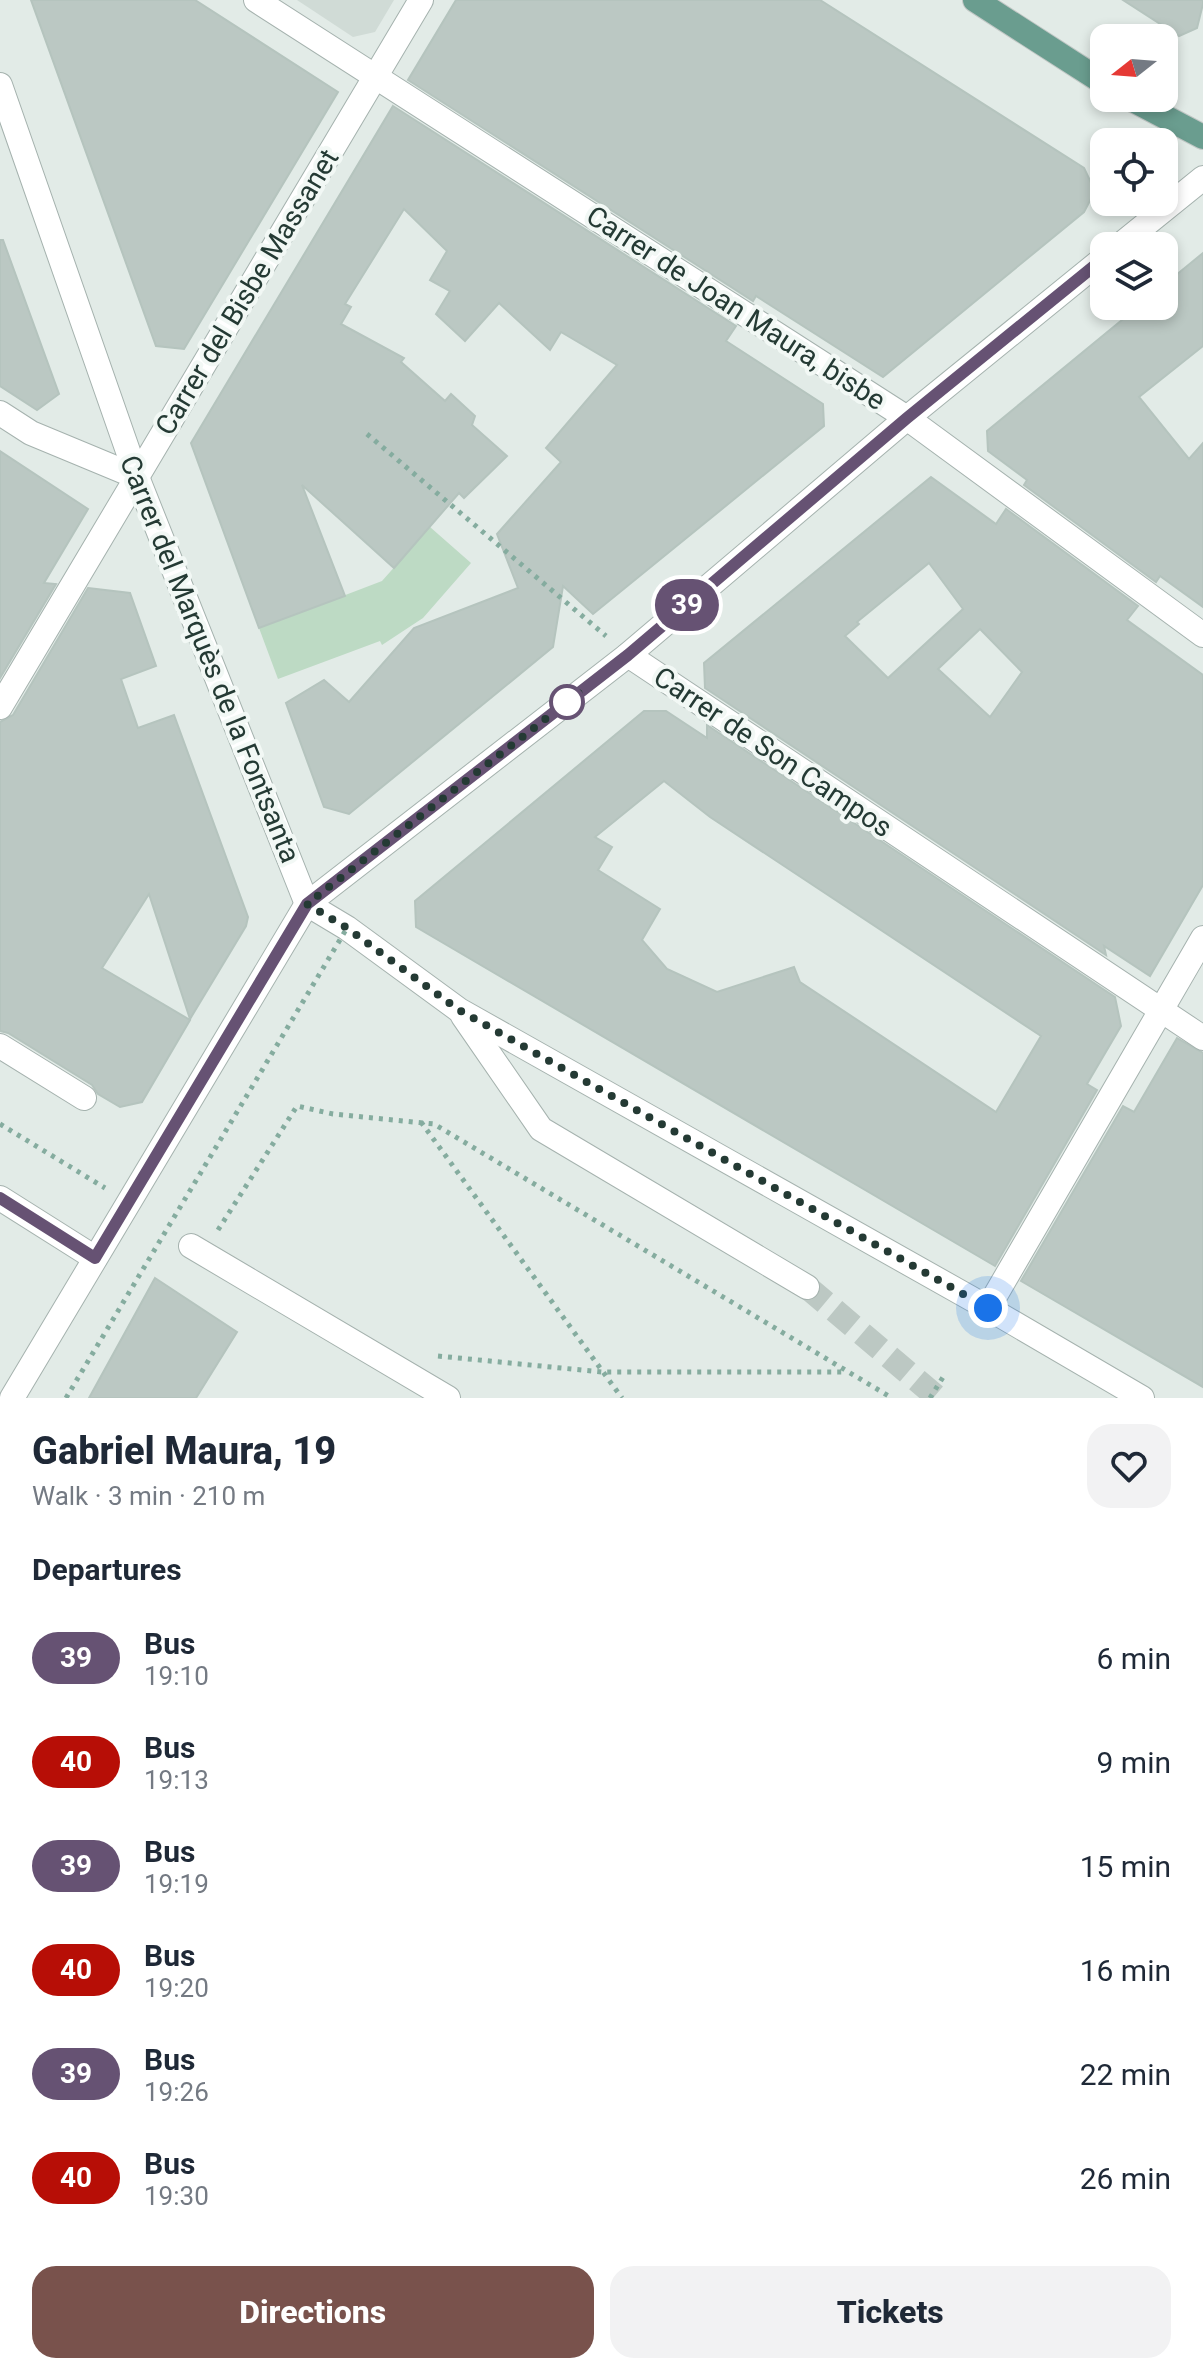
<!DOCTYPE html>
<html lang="en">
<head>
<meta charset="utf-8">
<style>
  :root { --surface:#fff; --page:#f2f2f3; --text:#1f2937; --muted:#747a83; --accent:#79524c }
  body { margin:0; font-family:Roboto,sans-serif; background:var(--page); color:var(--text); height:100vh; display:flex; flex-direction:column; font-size:30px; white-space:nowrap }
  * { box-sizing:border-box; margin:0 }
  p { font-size:26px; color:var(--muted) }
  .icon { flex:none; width:44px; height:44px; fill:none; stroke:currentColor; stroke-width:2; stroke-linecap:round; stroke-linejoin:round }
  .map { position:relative; height:1398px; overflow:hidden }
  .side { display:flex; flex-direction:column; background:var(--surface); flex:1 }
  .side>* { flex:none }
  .badge { padding:0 16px; border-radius:26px; font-size:28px; line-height:52px }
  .needle { width:52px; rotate:253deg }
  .fabs { position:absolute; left:1090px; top:24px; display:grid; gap:16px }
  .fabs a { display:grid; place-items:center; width:88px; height:88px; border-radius:16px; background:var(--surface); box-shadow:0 4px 12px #0003; font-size:40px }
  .you { position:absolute; width:40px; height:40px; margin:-20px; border:6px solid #fff; border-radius:50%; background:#1a73e8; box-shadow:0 0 0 12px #1a73e833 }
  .map>.badge { position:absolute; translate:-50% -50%; box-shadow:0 0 0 4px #fff }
  h2 { padding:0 32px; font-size:30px; line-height:72px }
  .round { display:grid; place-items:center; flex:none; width:84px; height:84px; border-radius:24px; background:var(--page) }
  .head { display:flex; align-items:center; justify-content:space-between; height:136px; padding:0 32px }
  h1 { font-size:38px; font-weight:800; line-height:60px }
  .cta { display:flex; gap:16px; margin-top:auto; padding:16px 32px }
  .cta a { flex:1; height:92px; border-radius:24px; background:var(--accent); color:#fff; font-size:32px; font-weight:800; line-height:92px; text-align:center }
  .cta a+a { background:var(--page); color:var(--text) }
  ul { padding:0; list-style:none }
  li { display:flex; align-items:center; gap:24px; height:104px; padding:0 32px }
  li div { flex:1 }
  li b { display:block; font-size:30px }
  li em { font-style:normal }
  li .badge { min-width:88px; font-weight:700; text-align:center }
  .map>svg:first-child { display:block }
  .built { fill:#d0dbd6 }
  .green { fill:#bddac4 }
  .building { fill:#bbc8c3; stroke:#b5c4be; stroke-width:2; fill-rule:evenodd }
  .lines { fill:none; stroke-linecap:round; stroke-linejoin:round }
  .minor-tunnel { stroke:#bcc8c3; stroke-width:24; stroke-dasharray:24 12; stroke-linecap:butt }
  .minor-casing { stroke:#a5b2ae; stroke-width:26 }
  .major-casing { stroke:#c2c8c6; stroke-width:26 }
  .path { stroke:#85ac9f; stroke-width:5; stroke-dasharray:4 6; stroke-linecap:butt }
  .minor { stroke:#fff; stroke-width:24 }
  .major { stroke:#6a9d8f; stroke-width:24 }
  .path-bridge { stroke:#85ac9f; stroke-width:5; stroke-dasharray:4 6; stroke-linecap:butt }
  .line-casing { stroke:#fff; stroke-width:18 }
  .line { stroke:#665273; stroke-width:12 }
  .walk { stroke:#243a34; stroke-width:8; stroke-dasharray:0 14.4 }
  .stop-dot { fill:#fff; stroke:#665273; stroke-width:4 }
  .labels { text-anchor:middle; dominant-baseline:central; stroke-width:8; stroke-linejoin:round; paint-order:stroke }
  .street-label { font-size:28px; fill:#243a34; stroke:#f2f8f5 }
</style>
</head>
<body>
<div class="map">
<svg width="1203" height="1398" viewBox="0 0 1203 1398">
  <rect width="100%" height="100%" fill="#e2ebe7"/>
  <path class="built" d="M297 0H394L375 32 353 37Z"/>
  <path class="green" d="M430 527 471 563 423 618 382 645 380 641 278 679 259 628 382 581Z"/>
  <g class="building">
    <path d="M31 0H195L338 92 184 349 156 346Z"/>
    <path d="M456 0H820L1084 168 1095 191 1084 212 883 377 756 296 753 301 408 80Z"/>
    <path d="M1123 0H1203V4L1197 28 1179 36Z"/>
    <path d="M393 106 736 326 726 341 823 404 824 426 593 614 563 586 553 647 349 814 324 807 286 703 324 680 349 702 414 628 518 588 497 534 561 462 546 448 617 365 561 332 550 350 499 303 465 341 436 314 450 291 430 280 447 251 404 209 345 304 351 307 341 324 404 358 401 362 445 401 451 394 475 416 472 425 507 456 464 498 459 493 394 568 302 485 345 596 259 628 191 443Z"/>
    <path d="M0 240H3L59 394 37 410 0 386Z"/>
    <path d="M1203 253V346L1139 397 1189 459 1203 443V607L1160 576 1156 582 1024 485 1027 480 988 451 987 431 1139 306H1164V285Z"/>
    <path d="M0 451 88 509 44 583 56 584 0 678Z"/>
    <path d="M931 477 996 524 1006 509 1138 606 1127 620 1203 675V885L1150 976 1104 946 1106 955 705 688 704 663ZM929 563 963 609 888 678 845 636 859 624 857 622ZM980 629 1022 672 990 717 938 669Z"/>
    <path d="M88 588 130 593 156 666 121 679 138 728 174 715 248 917 246 926 190 1019 149 894 102 968 190 1020 142 1102 120 1107 98 1094 92 1085 8 1033 0 1031V722L13 715Z"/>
    <path d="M644 711H666L707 738V725L1115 997 1121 1026 1087 1084 1097 1090 995 1266 416 927 415 901ZM664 781 710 817 1041 1036 996 1112 800 982 794 967 717 992 667 969 642 940 660 909 598 870 612 847 595 837Z"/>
    <path d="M1177 1038 1203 1053V1387L1021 1281 1123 1106 1134 1112Z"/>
    <path d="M155 1278 237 1332 196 1398H89Z"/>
  </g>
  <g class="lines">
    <path class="minor-tunnel" d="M807 1287 938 1398"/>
    <g class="minor-casing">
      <g id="minor">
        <path d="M256 0 907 418 1203 635"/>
        <path d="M0 85 137 477 307 904 347 928 459 1010 988 1308 1142 1398"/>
        <path d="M1119 246 1203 178"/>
        <path d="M0 413 31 433 137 477"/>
        <path d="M628 655 1203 1038"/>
        <path d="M0 707 421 0"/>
        <path d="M463 1016 541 1129 807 1287"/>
        <path d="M0 1046 84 1098"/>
        <path d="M0 1198 95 1258"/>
        <path d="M191 1246 448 1398"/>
        <path d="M988 1308 1203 938"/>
        <path d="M12 1398 307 904 628 655 907 418 1104 258"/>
      </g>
    </g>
    <g class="major-casing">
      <g id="major">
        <path d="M975 0 1104 83"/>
        <path d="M1129 98 1203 137"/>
      </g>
    </g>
    <g class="path">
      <path d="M367 434 606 636"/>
      <path d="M421 1122 622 1398"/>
      <path d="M0 1124 105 1188"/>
      <path d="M218 1230 297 1106 333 1114 434 1124 892 1398"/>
      <path d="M438 1356 602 1372H847"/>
      <path d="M930 1398 945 1374"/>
    </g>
    <use href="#minor" class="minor"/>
    <use href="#major" class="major"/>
    <path class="path-bridge" d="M66 1398 347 928"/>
  </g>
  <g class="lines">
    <g class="line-casing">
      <path id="line" d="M0 1198 95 1258 307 904 628 655 907 418 1104 258"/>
    </g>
    <use href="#line" class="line"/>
    <path class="walk" d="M567 702 579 693 307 904 347 928 459 1010 988 1308"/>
  </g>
  <circle class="stop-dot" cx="567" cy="702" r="16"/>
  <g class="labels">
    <g class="street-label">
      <text transform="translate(247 292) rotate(-59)">Carrer del Bisbe Massanet</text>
      <text transform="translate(736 308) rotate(33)">Carrer de Joan Maura, bisbe</text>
      <text transform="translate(210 659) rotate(68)">Carrer del Marquès de la Fontsanta</text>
      <text transform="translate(773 752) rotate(34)">Carrer de Son Campos</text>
    </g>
  </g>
</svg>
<div class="fabs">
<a><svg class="needle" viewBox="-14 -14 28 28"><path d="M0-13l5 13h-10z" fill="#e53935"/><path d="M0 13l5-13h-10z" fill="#747a83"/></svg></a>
<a><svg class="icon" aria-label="locate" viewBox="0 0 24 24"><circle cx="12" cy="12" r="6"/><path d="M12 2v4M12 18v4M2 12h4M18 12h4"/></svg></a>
<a><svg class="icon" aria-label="layers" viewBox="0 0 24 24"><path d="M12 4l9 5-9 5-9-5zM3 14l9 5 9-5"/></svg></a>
</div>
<div class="you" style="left:988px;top:1308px"></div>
<b class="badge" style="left:687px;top:605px;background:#665273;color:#fff">39</b>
</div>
<section class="side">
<div class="head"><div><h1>Gabriel Maura, 19</h1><p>Walk · 3 min · 210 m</p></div><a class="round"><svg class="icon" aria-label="heart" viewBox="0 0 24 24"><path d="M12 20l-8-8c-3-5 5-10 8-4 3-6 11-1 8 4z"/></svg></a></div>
<h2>Departures</h2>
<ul>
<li><span class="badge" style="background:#665273;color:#fff">39</span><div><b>Bus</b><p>19:10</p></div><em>6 min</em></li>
<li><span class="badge" style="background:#b70e06;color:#fff">40</span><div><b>Bus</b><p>19:13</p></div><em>9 min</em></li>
<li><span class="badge" style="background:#665273;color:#fff">39</span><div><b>Bus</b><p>19:19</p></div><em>15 min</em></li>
<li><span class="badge" style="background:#b70e06;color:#fff">40</span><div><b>Bus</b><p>19:20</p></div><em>16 min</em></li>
<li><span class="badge" style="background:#665273;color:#fff">39</span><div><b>Bus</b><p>19:26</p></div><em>22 min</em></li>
<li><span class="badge" style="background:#b70e06;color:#fff">40</span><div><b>Bus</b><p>19:30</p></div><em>26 min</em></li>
</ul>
<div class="cta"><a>Directions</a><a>Tickets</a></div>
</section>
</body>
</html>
